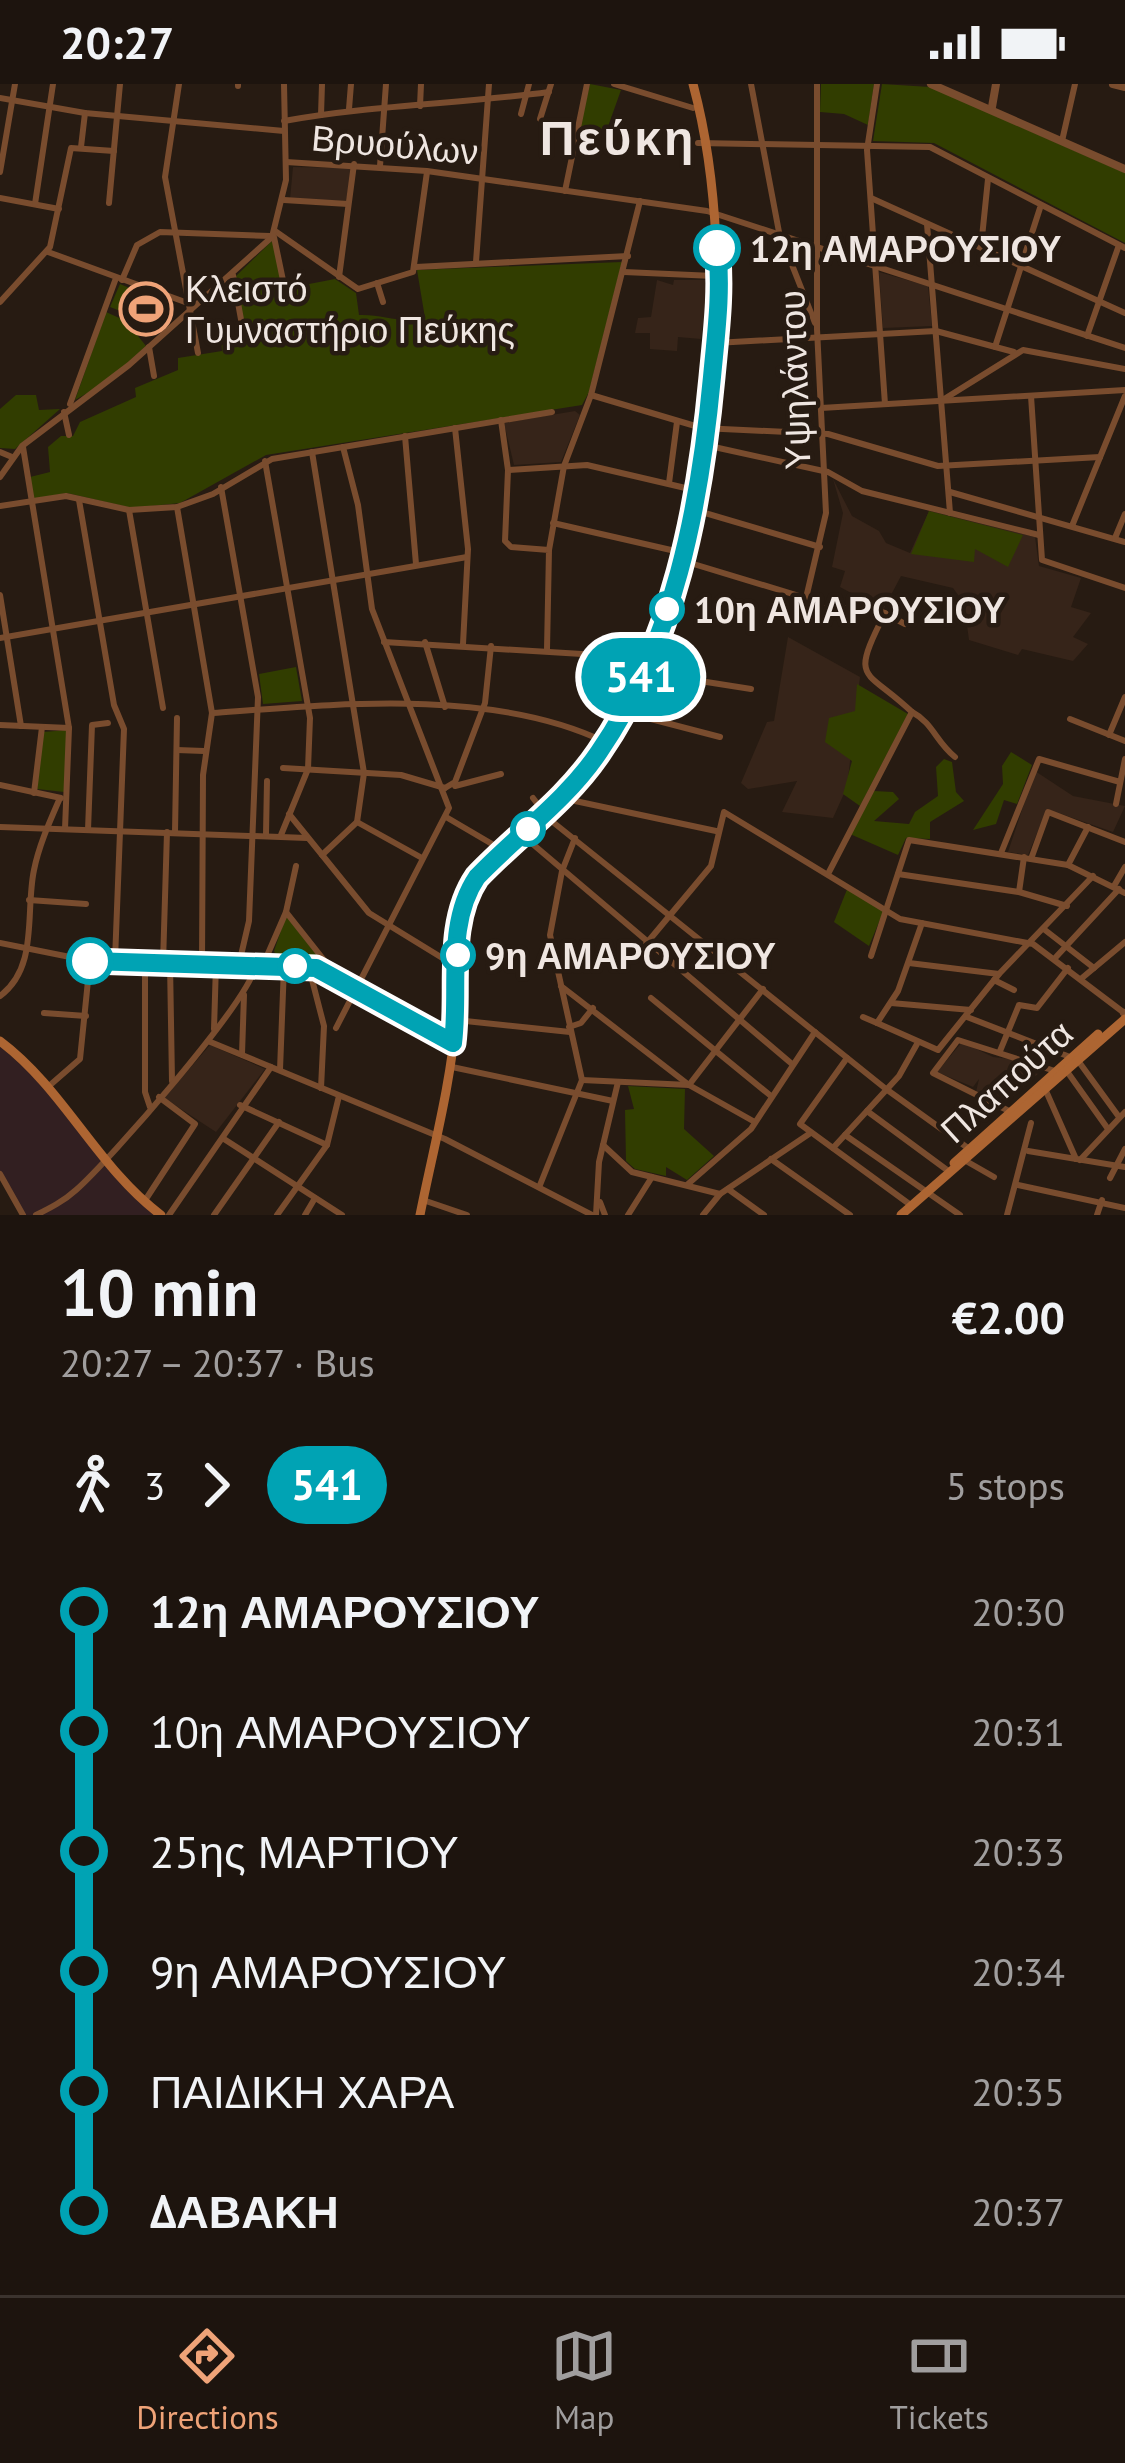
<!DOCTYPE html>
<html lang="en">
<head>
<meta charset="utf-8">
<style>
  :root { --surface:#1d140e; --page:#2a211c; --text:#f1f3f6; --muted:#a09e9e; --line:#3b332e; --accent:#efa378 }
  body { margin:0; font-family:"PT Sans",sans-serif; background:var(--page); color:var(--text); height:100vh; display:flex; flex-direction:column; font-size:45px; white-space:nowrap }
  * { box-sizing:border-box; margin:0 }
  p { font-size:39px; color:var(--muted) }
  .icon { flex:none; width:66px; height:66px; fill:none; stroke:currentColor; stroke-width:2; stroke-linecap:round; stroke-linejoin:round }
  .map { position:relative; height:1131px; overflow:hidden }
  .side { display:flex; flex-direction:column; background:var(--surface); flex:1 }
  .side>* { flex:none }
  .badge { padding:0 24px; border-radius:39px; font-size:42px; line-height:78px }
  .map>.badge { position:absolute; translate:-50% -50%; box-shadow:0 0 0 6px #fff }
  .legs { display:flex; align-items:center; gap:18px; height:132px; padding:0 60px; font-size:39px }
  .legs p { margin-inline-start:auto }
  .summary { display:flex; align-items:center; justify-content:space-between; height:204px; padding:0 60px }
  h1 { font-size:66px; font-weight:800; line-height:90px }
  ul { padding:0 60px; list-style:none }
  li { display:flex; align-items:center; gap:42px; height:120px; font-size:45px }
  li i { display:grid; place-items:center; width:18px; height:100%; margin:0 15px; background:currentColor }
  li i::after { content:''; width:30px; height:30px; margin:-15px; border:9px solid; border-radius:50%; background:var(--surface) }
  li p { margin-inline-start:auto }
  li:first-child i { background:linear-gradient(#0000 50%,currentColor 0) }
  li:last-child i { background:linear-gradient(currentColor 50%,#0000 0) }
  .status { display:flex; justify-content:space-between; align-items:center; height:84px; padding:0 60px; background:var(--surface); direction:ltr }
  .status svg { height:33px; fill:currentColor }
  .dock { display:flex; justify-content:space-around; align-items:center; height:168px; border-top:3px solid var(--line); background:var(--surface); font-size:33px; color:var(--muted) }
  .dock a { display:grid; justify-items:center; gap:6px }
  .dock .current { color:var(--accent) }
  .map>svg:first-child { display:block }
  .industrial { fill:#321f21 }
  .built { fill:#362419 }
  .green { fill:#313d00 }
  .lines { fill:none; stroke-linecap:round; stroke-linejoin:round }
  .minor { stroke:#794c2e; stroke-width:6 }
  .tertiary { stroke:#794c2e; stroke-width:8 }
  .secondary { stroke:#ad6532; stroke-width:9 }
  .line-1-casing { stroke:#fff; stroke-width:27 }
  .line-1 { stroke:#00a3b4; stroke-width:18 }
  .stop-1-dot { fill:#fff; stroke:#00a3b4; stroke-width:6 }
  .labels { text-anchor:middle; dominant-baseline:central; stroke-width:9; stroke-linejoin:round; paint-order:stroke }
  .street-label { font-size:36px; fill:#efe6e1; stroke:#271b12 }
  .stop-label { font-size:36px; font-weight:bold; fill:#efe6e1; stroke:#271b12; text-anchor:start }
  .poi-label { font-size:36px; fill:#efe6e1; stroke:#271b12; text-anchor:start }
  .district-label { font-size:48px; font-weight:bold; letter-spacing:3px; fill:#efe6e1; stroke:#271b12 }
</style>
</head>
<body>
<div class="status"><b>20:27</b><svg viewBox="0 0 49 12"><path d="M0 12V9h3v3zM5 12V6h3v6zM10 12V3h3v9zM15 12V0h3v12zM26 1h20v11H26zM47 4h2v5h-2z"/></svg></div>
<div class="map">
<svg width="1125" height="1131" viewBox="0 0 1125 1131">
  <rect width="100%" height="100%" fill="#271b12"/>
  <path class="industrial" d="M0 962 29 988 156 1131H25L0 1088Z"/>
  <g class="built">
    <path d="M293 83 352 84 346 117 290 115Z"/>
    <path d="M879 188 928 202 932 242 883 244Z"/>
    <path d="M657 196 673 201 674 196H709L701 255 678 253 677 267 650 265V249H635L638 234 651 233Z"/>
    <path d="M575 327 580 331 561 378 514 381 504 339Z"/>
    <path d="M833 395 852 432 879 447 886 459 910 469 929 427 1035 453 1039 482 1081 494 1071 523 1091 529 1073 553 1088 560 1073 577 1022 565 1018 571 969 556 964 519 953 504 901 492 883 526 840 503 845 487 832 483 843 429Z"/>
    <path d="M788 553 860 593 847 703 833 734 782 728 797 697 748 705 741 699 767 638 774 637Z"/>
    <path d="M1035 687 1073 712 1125 722 1113 748 1047 725 1028 771 1008 768Z"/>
    <path d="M962 958 993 973 1019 976 1017 980 1039 989 1005 1019 996 1018 976 1008 979 995 973 1003 937 988Z"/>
    <path d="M210 961 265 985 216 1048 164 1014Z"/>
  </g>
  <g class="green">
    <path d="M590 0 621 6 605 51 580 42Z"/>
    <path d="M821 0H874L868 41 844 30 820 28Z"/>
    <path d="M882 0 930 3 1125 89V159L934 59 873 57Z"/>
    <path d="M273 156 283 205 335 195 356 209 359 231C382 230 401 240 425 234L417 186 622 178 589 308 582 321 266 371 180 419 132 424 67 409 33 415 30 393 50 388 48 363 61 352H73L80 338 136 313 135 304 178 286V274L222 267 221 253 245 250 235 193Z"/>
    <path d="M120 200 167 220 159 242 110 223Z"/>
    <path d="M106 228 126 237 146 262 107 298 75 316Z"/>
    <path d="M36 311 39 326 60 325 15 365 0 364V325L16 311Z"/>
    <path d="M929 427 1023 451 1008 483 975 465 974 478 911 470Z"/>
    <path d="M296 583 302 617 263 620 259 590Z"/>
    <path d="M857 600 908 630 860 722 843 710 852 677 825 658 829 634 855 627Z"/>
    <path d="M68 646 64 708 37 705 43 648Z"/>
    <path d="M1011 668 1032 681 1017 720 1004 716 996 740 973 746 1003 700 1002 682Z"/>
    <path d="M944 675 952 678 956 708 964 717 930 738V755L906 754 898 771 850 750 874 707 893 708 899 715 874 737 909 740 915 728 938 712 936 683Z"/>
    <path d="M848 803 884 826 869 862 834 838Z"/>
    <path d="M286 832 323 879 279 878 274 867Z"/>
    <path d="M628 1002 685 1005 684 1045 714 1072 687 1096 666 1083V1092L635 1085 626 1077 625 1026 634 1025Z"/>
  </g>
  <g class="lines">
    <g class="minor">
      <path d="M179 0 165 93 198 269"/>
      <path d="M614 0 693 24"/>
      <path d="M751 0 779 148 815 239"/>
      <path d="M877 0 867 66 885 320"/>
      <path d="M238 2V0"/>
      <path d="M0 14 85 29 284 47"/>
      <path d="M420 22 421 0"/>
      <path d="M349 25 351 0"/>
      <path d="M521 30 529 0"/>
      <path d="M321 31 322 0"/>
      <path d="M540 35 551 0"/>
      <path d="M284 37C371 21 460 20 549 8"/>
      <path d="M1062 57 1075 0"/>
      <path d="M698 59 930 63 1125 164"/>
      <path d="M81 63 85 29"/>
      <path d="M286 78 427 87 707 127 1125 264"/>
      <path d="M380 82 386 0"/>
      <path d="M0 88 15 0"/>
      <path d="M565 107 587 0"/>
      <path d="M0 114 59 125"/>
      <path d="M871 114 1125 229"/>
      <path d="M284 116 348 120"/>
      <path d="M109 119 120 0"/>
      <path d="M35 120 53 0"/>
      <path d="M927 140 950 429"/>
      <path d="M275 147 358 205 413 188 427 88"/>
      <path d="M274 153 284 201"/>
      <path d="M981 163 988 95"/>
      <path d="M48 168 185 218"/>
      <path d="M476 178 489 0"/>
      <path d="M416 183 628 172"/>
      <path d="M624 188 714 192"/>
      <path d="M233 191 242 241"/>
      <path d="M339 193 354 80"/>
      <path d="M122 196 137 161 160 148 270 152"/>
      <path d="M377 199 383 218"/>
      <path d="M0 218 50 163 71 64 114 67"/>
      <path d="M1087 252 1119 161"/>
      <path d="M715 259 936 247 1014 268"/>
      <path d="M149 263 154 292"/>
      <path d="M995 263 1040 124"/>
      <path d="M591 311 702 344 828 350 938 382 1100 373"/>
      <path d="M1031 312 1042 476 1125 504"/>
      <path d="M941 317 1023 266 1125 285"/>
      <path d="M70 320 116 194"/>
      <path d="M821 324 1125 306"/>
      <path d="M64 328 69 351"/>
      <path d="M501 336 508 386 505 457 511 463 549 466 547 565"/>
      <path d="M455 344 468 465 463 560"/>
      <path d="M405 352 416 480"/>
      <path d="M705 361 828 388 862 407 1039 451"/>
      <path d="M23 363 69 644 65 745"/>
      <path d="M0 368 12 373"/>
      <path d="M312 368 364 689 357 738 322 771"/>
      <path d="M265 377 310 634 308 685 281 751"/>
      <path d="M509 386 587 381 694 406"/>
      <path d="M0 393 22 362 129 281 272 153 286 96 284 0"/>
      <path d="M669 399 677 338"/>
      <path d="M221 403 258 613 249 837 239 880"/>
      <path d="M950 408 1125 458"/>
      <path d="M79 416 114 621 124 645 115 876"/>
      <path d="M0 422 66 412 129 426 177 423 213 410 272 375 552 328"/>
      <path d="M177 423 212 629 203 691 202 879"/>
      <path d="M129 426 163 624"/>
      <path d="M695 426 820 463"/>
      <path d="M553 439 684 469"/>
      <path d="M1072 442 1125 312"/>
      <path d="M1115 454 1125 430"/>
      <path d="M549 466 564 382 591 311 640 117"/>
      <path d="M677 475 806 514 836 531 859 516 905 540"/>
      <path d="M0 511 21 642"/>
      <path d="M806 514 826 429 817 245V0"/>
      <path d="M0 554 467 473"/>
      <path d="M384 558 648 574"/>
      <path d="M425 558 445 623"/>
      <path d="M643 588 751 605"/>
      <path d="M624 628 720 653"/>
      <path d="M912 628C933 639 936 658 955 673"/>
      <path d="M213 629C336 620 493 604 605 658"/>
      <path d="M1070 635 1125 657"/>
      <path d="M0 641 69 644"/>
      <path d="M1109 651 1125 613"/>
      <path d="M177 666 204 667"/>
      <path d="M283 684 401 691 445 704"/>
      <path d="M0 701 61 714"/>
      <path d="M455 702 501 690"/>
      <path d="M445 704 455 698 485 619 491 562"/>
      <path d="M34 709 42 643"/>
      <path d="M533 714 549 735 886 1005 972 1067"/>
      <path d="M561 714 716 747"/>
      <path d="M1116 720 1125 675"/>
      <path d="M289 730 369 829 457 883"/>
      <path d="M446 733 492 760 498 772"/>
      <path d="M357 738 422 774"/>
      <path d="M0 743 307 754"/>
      <path d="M88 746 92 641 108 639"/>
      <path d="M175 748 177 634"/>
      <path d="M266 750 267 697"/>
      <path d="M522 751 792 980"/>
      <path d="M1001 769 1039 675 1120 698"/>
      <path d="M1031 775 1048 728 1125 758"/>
      <path d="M1068 781 1088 743"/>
      <path d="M829 788 912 628C865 583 849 600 885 529"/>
      <path d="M898 790 1019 808 1067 822"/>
      <path d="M1114 802 1125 783"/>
      <path d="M1019 808 1024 773"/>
      <path d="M29 816 86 820"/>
      <path d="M286 828 335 890"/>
      <path d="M922 839 898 907 877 939 938 966 999 890 1093 792"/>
      <path d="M1045 846 1094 884"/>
      <path d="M0 859 90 877 316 884 453 959"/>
      <path d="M646 860 711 782 724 728 900 835 1033 860 1123 928"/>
      <path d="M871 872 909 756 1068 781 1125 809"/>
      <path d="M1056 873 1119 805"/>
      <path d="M145 878V1008L150 1023"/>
      <path d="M163 879 167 748"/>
      <path d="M170 879 172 997"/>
      <path d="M909 879 999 890"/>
      <path d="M263 881 286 828 296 782"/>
      <path d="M309 884 324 942 321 1004"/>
      <path d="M1082 894 1125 858"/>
      <path d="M994 896 1014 906"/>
      <path d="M561 902 689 1001 753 1037"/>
      <path d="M0 912C39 883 25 828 34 786 39 761 50 737 60 714"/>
      <path d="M651 914 771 1012"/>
      <path d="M891 919 971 926"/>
      <path d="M44 929 86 932"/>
      <path d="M863 933 877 939"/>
      <path d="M967 933 1070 973"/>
      <path d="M456 936 570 948"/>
      <path d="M569 943 581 939 593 924"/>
      <path d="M336 944 449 724 372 525 358 421 343 363"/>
      <path d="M214 945 216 880"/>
      <path d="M208 957 445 1055 592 1131"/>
      <path d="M1000 967 1019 921 1037 924 1068 884"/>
      <path d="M242 970 244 911"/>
      <path d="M847 974 800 1040 912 1122"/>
      <path d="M1079 978 1119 1033"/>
      <path d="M452 983 613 1017"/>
      <path d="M280 986 284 882"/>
      <path d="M1066 986 1108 1045"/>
      <path d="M582 996 689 1001"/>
      <path d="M689 1001 763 905"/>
      <path d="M49 1002 80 975 90 877"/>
      <path d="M1046 1007 1076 1075"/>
      <path d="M240 1021 327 1061"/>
      <path d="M867 1027 947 1086"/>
      <path d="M1009 1027 933 989 958 956 1055 987"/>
      <path d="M845 1051 960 1131"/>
      <path d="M224 1055 342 1131"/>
      <path d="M603 1061 632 1088 720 1110"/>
      <path d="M833 1064 899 992 917 960"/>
      <path d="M1028 1067 1125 1083"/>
      <path d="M771 1075 850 1131"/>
      <path d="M1080 1076 1125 1028"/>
      <path d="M966 1077 994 1093"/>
      <path d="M0 1090 23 1131"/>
      <path d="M1110 1094 1125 1065"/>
      <path d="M688 1100 751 1045 815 948"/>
      <path d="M540 1101 582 996 550 851 562 787 575 754"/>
      <path d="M1018 1101 1125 1124"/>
      <path d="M728 1105 764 1131"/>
      <path d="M423 1116 467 1131"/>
      <path d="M144 1118 195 1040 159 1013"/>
      <path d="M600 1118 605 1131"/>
      <path d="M36 1131C50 1124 64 1117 76 1106 109 1077 248 919 256 881"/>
      <path d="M169 1131 271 983"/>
      <path d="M214 1131 279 1038"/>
      <path d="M277 1131 327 1061 339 1012"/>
      <path d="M305 1131 315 1114"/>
      <path d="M596 1131 599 1078 618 998"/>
      <path d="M628 1131 652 1093"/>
      <path d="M703 1131 720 1110 809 1050"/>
      <path d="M1007 1131 1031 1039"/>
      <path d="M1097 1131 1102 1116"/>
    </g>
    <g class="tertiary">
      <path d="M931 0 1125 85"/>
      <path d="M1113 0 1125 3"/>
      <path d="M992 23 996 0"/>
      <path d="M1124 929 1125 930"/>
    </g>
    <g class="secondary">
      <path d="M0 957C64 1005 97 1083 161 1131"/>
      <path d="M954 1079 1098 950"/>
      <path d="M420 1131C433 1066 451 1000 456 934 459 896 450 852 464 816 478 780 517 756 544 730 568 707 590 682 609 654 716 492 743 185 693 0"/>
      <path d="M901 1131 1125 935"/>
    </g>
  </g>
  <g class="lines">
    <g class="line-1-casing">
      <path id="line-1" d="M90 877 316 884 453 959C460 905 445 840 477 793 517 751 566 717 599 668 674 559 700 422 712 293 716 250 722 207 717 164"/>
    </g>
    <use href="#line-1" class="line-1"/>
  </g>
  <defs>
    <g id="stadium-ring" transform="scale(2.7)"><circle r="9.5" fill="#271b12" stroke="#efa378" stroke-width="1.5"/><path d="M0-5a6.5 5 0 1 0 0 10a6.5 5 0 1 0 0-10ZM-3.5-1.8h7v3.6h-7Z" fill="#efa378"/></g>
  </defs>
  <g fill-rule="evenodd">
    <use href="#stadium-ring" x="146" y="225"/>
  </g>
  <g class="stop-1-dot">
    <circle cx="717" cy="164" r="21"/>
    <circle cx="667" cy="525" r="15"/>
    <circle cx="528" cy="745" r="15"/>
    <circle cx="458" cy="871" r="15"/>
    <circle cx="90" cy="877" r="21"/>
    <circle cx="295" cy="882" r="15"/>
  </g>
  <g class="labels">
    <g class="street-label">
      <text transform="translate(395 60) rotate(5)">Βρυούλων</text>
      <text transform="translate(794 296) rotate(-92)">Υψηλάντου</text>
      <text transform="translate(1006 997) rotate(-42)">Πλαπούτα</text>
    </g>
    <g class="stop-label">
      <text x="750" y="164">12η ΑΜΑΡΟΥΣΙΟΥ</text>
      <text x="694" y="525">10η ΑΜΑΡΟΥΣΙΟΥ</text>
      <text x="485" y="871">9η ΑΜΑΡΟΥΣΙΟΥ</text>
    </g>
    <g class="poi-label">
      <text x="185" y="204">Κλειστό<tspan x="185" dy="41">Γυμναστήριο Πεύκης</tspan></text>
    </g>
    <g class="district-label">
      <text x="618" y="53">Πεύκη</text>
    </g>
  </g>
</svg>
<b class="badge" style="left:641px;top:593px;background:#00a3b4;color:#fff">541</b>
</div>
<section class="side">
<div class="summary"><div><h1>10 min</h1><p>20:27 – 20:37 · Bus</p></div><b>€2.00</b></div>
<div class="legs"><svg class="icon" aria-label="walk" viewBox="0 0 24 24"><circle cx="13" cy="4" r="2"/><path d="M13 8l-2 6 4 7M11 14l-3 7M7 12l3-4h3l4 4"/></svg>3<svg class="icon" aria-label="forward" viewBox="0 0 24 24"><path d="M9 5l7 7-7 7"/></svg><b class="badge" style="background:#00a3b4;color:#fff">541</b><p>5 stops</p></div>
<ul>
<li><i style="color:#00a3b4"></i><b>12η ΑΜΑΡΟΥΣΙΟΥ</b><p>20:30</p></li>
<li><i style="color:#00a3b4"></i><span>10η ΑΜΑΡΟΥΣΙΟΥ</span><p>20:31</p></li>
<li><i style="color:#00a3b4"></i><span>25ης ΜΑΡΤΙΟΥ</span><p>20:33</p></li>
<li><i style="color:#00a3b4"></i><span>9η ΑΜΑΡΟΥΣΙΟΥ</span><p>20:34</p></li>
<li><i style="color:#00a3b4"></i><span>ΠΑΙΔΙΚΗ ΧΑΡΑ</span><p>20:35</p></li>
<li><i style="color:#00a3b4"></i><b>ΔΑΒΑΚΗ</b><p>20:37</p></li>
</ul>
</section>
<nav class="dock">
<a class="current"><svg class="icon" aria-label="directions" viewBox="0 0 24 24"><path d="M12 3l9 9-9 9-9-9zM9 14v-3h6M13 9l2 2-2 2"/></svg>Directions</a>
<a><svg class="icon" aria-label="map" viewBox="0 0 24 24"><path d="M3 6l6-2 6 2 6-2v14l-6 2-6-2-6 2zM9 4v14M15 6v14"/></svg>Map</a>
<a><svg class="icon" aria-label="tickets" viewBox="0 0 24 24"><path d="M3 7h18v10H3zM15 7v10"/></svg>Tickets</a>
</nav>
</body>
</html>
